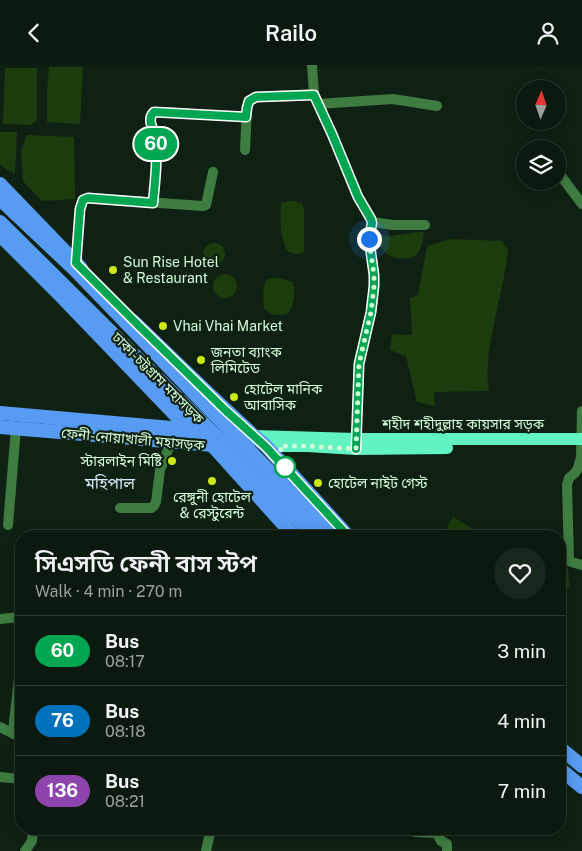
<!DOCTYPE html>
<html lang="en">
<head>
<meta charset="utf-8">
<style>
  :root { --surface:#0b190e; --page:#19261c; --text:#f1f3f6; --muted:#9aa09e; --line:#2b382e }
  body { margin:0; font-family:"Public Sans","Noto Sans Bengali",sans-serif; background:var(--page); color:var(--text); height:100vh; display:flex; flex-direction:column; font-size:19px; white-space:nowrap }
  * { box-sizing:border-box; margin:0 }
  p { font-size:16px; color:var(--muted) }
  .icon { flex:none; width:28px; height:28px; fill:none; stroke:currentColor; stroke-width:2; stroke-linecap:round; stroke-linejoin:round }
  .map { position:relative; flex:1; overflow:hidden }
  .panel { position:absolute; left:15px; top:465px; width:551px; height:305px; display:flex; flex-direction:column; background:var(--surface); border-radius:20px; box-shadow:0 2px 12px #0003,0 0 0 1px var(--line) }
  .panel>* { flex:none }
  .badge { padding:0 10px; border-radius:16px; font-size:18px; line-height:32px }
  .needle { width:32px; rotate:2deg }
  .tools { position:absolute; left:516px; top:15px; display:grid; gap:10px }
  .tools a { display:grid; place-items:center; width:50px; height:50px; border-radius:50%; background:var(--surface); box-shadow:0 2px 12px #0003,0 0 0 1px var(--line); font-size:25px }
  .you { position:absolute; width:25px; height:25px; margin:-12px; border:4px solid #fff; border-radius:50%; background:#1a73e8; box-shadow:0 0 0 8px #1a73e833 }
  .map>.badge { position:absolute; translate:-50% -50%; box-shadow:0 0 0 2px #fff }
  .round { display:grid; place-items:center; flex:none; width:52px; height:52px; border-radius:26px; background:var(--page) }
  .head { display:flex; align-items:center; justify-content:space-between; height:85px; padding:0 20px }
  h1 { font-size:24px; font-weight:600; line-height:38px }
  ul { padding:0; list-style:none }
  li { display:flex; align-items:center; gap:15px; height:70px; padding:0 20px; border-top:1px solid var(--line) }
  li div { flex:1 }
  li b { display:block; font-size:19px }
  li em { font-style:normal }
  li .badge { min-width:55px; font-weight:700; text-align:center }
  header { display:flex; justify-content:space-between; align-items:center; height:65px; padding:0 20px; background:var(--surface); font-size:22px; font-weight:600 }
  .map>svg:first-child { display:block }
  .water { fill:#1d3c0d }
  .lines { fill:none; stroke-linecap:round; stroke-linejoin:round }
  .minor { stroke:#3e7c42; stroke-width:10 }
  .major { stroke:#62f3c2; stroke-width:12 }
  .highway { stroke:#579cf2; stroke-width:14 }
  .highway-bridge { stroke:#579cf2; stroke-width:14 }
  .line-casing { stroke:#fff; stroke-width:11 }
  .line { stroke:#00a651; stroke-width:8 }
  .walk { stroke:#d2fcd9; stroke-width:5; stroke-dasharray:0 9 }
  .poi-dot { fill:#cce812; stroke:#0f2113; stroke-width:2 }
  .stop-dot { fill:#fff; stroke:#00a651; stroke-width:2.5 }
  .labels { text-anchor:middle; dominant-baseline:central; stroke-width:4.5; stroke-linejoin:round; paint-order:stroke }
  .poi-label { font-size:14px; fill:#d2fcd9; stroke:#0f2113; text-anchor:start }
  .street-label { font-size:14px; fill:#d2fcd9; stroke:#0f2113 }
  .quarter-label { font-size:16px; fill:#d4ecfc; stroke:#0f2113 }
</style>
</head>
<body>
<header><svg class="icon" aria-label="back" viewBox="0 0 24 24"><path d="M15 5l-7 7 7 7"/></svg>Railo<svg class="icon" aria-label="person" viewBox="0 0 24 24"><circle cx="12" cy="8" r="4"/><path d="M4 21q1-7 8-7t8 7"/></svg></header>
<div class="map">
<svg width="582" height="786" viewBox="0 0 582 786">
  <rect width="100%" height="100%" fill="#0f2113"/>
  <g class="water">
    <path d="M49 2H83L80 59 47 57V26Z"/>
    <path d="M5 3H37V55L31 60 3 59Z"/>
    <path d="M0 67H17L15 109 6 104 0 99Z"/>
    <path d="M27 70 74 72 75 134 42 136 23 116 21 86Z"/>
    <path d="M293 136 302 138 304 145V187C298 190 293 189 287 186 280 172 280 154 281 138L285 137Z"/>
    <path d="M418 167H424C423 174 422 184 416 190 413 193 409 193 405 193 391 194 386 190 378 179L381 170 391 171Z"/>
    <path d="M451 174 502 176 508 185C506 202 503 218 499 235 493 265 484 296 489 326L434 327 435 341 417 337 406 291 390 285 392 269 412 270 410 233 418 230 427 181Z"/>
    <circle cx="214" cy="189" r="11"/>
    <circle cx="225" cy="221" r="12"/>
    <path d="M270 213H279L293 217C296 227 294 242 287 249 279 251 270 251 264 243L263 228 265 217Z"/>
    <path d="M453 452 483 470 482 471H442Z"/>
    <path d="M560 482 565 484 570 520 566 526 560 527Z"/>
  </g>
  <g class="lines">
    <g class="minor">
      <path d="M312 0 314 29 332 69 358 132 371 154 372 158 369 174 374 210V221L371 247 359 299 356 380"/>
      <path d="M318 39 393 34 437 41"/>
      <path d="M245 85 247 43 249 36 255 32 314 29"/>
      <path d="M558 107 582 139"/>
      <path d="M153 138C155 116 158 94 155 72 154 63 146 55 154 47L246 52"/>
      <path d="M372 157 393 160H425"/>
      <path d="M76 198 80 144 83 135 88 133 203 141 206 140 213 107"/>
      <path d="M582 346 581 392 578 403 575 408 569 413 567 420 569 494 571 497 582 500"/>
      <path d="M120 443H151L154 441 156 437 160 405 171 377"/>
      <path d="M8 460 16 363"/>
      <path d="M0 554 21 552"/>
      <path d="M21 603 20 605 13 666 14 669 21 671"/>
      <path d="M0 662 14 669"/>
      <path d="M0 712 21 714"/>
      <path d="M411 764 412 766 415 767 437 768 441 776 447 779V786"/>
      <path d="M25 786 32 776 33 764"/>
      <path d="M206 786 211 764"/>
    </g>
    <g class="major">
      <path d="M254 371 356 374H582"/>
      <path d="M266 381H307L356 384 447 383"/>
    </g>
    <g class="highway">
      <path d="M0 119 81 203"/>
      <path d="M0 170 62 232 181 356 194 365 212 380 294 471"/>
      <path d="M133 256 210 330 254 371 266 381 348 471"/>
      <path d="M0 348 194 365"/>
      <path d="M0 362 213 380"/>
      <path d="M560 683 582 701"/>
      <path d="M560 704 582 722"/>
    </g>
    <g class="highway-bridge">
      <path d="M0 134 74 204 332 471"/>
      <path d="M0 157 219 374 314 471"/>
    </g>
  </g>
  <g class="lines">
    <g class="line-casing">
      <path id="line" d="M348 471 266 382 224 344 138 260 76 198 80 144 83 135 88 133 153 138C155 116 158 94 155 72 154 63 146 55 154 47L246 52 247 43 249 36 256 32 314 30 332 69 358 132 371 154 372 158 369 174 374 210V221L371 247 359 299 356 384"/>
    </g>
    <use href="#line" class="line"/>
    <path class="walk" d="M285 402 280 381H307L356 384 359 299 371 247 374 221V210L369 174"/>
  </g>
  <g class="poi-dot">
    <circle cx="113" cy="205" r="5"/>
    <circle cx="163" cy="261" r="5"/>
    <circle cx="201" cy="295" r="5"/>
    <circle cx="234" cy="332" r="5"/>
    <circle cx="172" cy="396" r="5"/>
    <circle cx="212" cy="416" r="5"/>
    <circle cx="318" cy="418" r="5"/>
  </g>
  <circle class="stop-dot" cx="285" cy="402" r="10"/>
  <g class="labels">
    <g class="poi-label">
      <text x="123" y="197">Sun Rise Hotel<tspan x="123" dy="16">&amp; Restaurant</tspan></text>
      <text x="173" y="261">Vhai Vhai Market</text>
      <text x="211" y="287">জনতা ব্যাংক<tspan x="211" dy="16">লিমিটেড</tspan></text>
      <text x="244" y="324">হোটেল মানিক<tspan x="244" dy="16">আবাসিক</tspan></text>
      <text x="162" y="396" text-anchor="end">স্টারলাইন মিষ্টি</text>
      <text x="328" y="418">হোটেল নাইট গেস্ট</text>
      <text x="212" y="432" text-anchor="middle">রেঙ্গুনী হোটেল<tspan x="212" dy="16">&amp; রেস্টুরেন্ট</tspan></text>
    </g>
    <g class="street-label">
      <text transform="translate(158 313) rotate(45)">ঢাকা-চট্টগ্রাম মহাসড়ক</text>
      <text x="463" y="359">শহীদ শহীদুল্লাহ কায়সার সড়ক</text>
      <text transform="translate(133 374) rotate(5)">ফেনী-নোয়াখালী মহাসড়ক</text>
    </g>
    <g class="quarter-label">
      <text x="110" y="418">মহিপাল</text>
    </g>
  </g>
</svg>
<div class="tools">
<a><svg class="needle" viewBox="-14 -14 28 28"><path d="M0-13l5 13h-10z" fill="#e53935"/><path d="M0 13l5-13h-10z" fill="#9aa09e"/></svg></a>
<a><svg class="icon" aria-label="layers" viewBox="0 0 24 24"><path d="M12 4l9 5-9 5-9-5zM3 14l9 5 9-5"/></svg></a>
</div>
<div class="you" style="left:369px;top:174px"></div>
<b class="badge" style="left:156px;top:79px;background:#00a651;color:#fff">60</b>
<section class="panel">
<div class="head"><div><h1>সিএসডি ফেনী বাস স্টপ</h1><p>Walk · 4 min · 270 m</p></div><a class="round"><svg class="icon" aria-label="heart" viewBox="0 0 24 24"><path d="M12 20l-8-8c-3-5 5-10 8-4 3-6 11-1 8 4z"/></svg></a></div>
<ul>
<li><span class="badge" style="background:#00a651;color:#fff">60</span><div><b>Bus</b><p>08:17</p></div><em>3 min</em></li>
<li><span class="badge" style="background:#0072bc;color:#fff">76</span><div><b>Bus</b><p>08:18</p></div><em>4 min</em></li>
<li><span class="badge" style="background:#8e44ad;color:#fff">136</span><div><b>Bus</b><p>08:21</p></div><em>7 min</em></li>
</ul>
</section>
</div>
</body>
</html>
